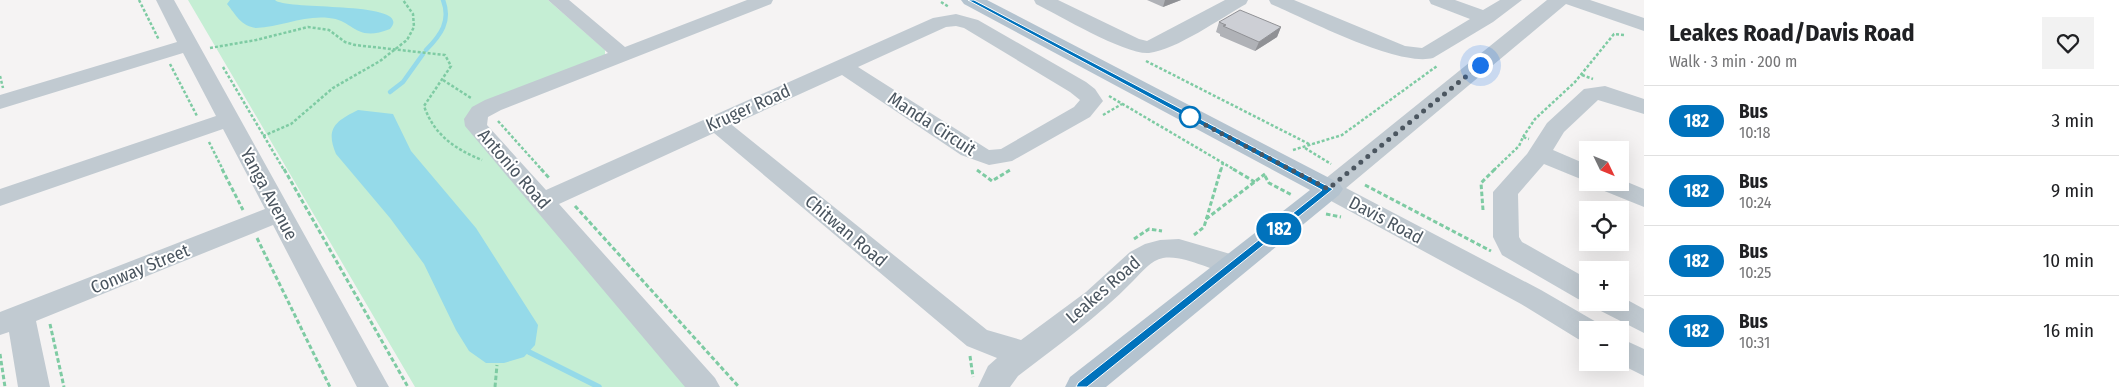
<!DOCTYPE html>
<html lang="en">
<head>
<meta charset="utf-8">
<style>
  :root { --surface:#fff; --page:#f2f2f2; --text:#202124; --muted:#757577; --line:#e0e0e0 }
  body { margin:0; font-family:"Fira Sans Condensed",sans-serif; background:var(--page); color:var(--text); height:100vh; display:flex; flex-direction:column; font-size:19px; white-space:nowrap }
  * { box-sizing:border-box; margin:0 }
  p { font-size:16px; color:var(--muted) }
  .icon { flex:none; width:28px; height:28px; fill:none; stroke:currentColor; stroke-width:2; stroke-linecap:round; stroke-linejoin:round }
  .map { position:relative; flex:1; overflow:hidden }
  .sheet { display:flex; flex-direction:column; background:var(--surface); width:475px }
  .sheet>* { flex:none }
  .badge { padding:0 10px; border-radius:16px; font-size:18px; line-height:32px }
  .needle { width:32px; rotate:133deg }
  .tools { position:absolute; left:1579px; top:141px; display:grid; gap:10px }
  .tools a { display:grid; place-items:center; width:50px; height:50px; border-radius:0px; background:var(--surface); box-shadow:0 5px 20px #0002; font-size:25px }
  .you { position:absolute; width:25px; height:25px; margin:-12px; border:4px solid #fff; border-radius:50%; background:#1a73e8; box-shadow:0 0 0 8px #1a73e833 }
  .map>.badge { position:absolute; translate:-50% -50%; box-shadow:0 0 0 2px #fff }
  .round { display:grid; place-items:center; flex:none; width:52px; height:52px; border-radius:0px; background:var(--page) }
  .summary { display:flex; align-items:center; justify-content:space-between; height:85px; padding:0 25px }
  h1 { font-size:24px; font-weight:700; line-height:38px }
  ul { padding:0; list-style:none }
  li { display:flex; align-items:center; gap:15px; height:70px; padding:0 25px; border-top:1px solid var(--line) }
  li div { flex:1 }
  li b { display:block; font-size:19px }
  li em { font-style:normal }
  li .badge { min-width:55px; font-weight:700; text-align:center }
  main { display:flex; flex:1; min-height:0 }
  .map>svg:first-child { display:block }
  .green { fill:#c5eed4 }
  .water { fill:#95dae9 }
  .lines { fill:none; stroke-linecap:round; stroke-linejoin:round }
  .stream-far1 { stroke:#95dae9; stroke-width:4.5 }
  .stream { stroke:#95dae9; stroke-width:5.5 }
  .path-far1 { stroke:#7ecba3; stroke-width:2.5; stroke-dasharray:3 2; stroke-linecap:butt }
  .path { stroke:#7ecba3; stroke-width:3; stroke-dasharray:4.5 2.5; stroke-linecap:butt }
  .minor { fill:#c1cad1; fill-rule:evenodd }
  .major { fill:#b4c3cf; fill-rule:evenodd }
  .wall { fill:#b0b2b7 }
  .shaded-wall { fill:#909195 }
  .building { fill:#cdcfd5; stroke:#909195 }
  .line { fill:#0072bc; stroke:#fff }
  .walk { stroke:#4b5660; stroke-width:5; stroke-dasharray:0 9 }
  .stop-dot { fill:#fff; stroke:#0072bc; stroke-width:2.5 }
  .labels { text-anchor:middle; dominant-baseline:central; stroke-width:4; stroke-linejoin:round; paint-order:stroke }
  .street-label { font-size:18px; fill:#4b5660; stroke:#fff }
</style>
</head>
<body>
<main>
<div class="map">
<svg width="1644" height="387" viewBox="0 0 1644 387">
  <rect width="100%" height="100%" fill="#f5f3f3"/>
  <path class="green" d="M188 0H548L605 50V55L472 110 690 387H415Z"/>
  <g class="water">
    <path d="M230 0H275C285 11 416 0 390 29 355 43 354 20 329 18 304 15 281 27 256 28 241 26 236 15 227 4Z"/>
    <path d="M358 110 393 114 411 151 476 228 538 325 535 345 524 357 504 363H486L469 351 456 330 424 264 390 218 336 154C325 128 336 121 358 110Z"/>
  </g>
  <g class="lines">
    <g class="stream-far1">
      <path d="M426 50C441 35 451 21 443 0"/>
      <path d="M390 92 403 82 423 54"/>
    </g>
    <path class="stream" d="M529 352 599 387"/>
    <g class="path-far1">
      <path d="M139 0 159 40"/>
      <path d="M941 2 949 7"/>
      <path d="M210 48 256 40 308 27 329 30 345 42 355 45 445 55 451 66 424 106C434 135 455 149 482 160"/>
      <path d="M1146 61 1311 145"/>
      <path d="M170 64 197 116"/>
      <path d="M223 67 284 170"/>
      <path d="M1582 75 1593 79"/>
      <path d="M0 76 3 88"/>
      <path d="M443 80 471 98"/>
      <path d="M1109 96 1235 170"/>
      <path d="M1103 115 1122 104"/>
      <path d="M498 121 542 170"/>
      <path d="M263 136 291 124 333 88 380 61 407 40 414 27 413 14 403 0"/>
      <path d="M1523 137 1535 119 1575 82 1614 34 1625 35"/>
      <path d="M209 142 223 170"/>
      <path d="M1305 148 1331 164"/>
      <path d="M1293 150 1342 135 1437 66"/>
      <path d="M1221 170 1223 163"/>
      <path d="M1494 170 1519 146 1523 137 1529 139"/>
    </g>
    <g class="path">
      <path d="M222 169 243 210"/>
      <path d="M284 169 408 387"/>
      <path d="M541 169 550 179"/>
      <path d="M1233 169 1255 182"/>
      <path d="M977 170 992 181 1010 170"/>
      <path d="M1265 176 1269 183 1292 195"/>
      <path d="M1365 185 1491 251"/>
      <path d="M575 206 739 387"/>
      <path d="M1483 210 1481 183 1495 169"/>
      <path d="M1326 214 1341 217"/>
      <path d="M1206 219 1265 174"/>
      <path d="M1194 235 1204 227 1221 169"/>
      <path d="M257 238 330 387"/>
      <path d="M1134 239 1149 229 1162 231"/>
      <path d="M50 324 64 387"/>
      <path d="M0 354 5 387"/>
      <path d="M970 356 973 377"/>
      <path d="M495 387 497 365"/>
    </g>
    <g class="minor">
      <path d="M156 0H174L389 387H357L273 225 36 321 50 387H18L9 332 0 335V312L265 209 223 129 0 206V189L216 116 183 53 0 109V95L177 42Z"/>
      <path d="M548 0H569L625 47 747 0H773L771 4 501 110 488 117 487 125 546 190 933 18 956 14 978 20 1086 82 1095 89 1103 101 1090 117 1012 161 989 165 961 155 842 75 732 125 987 330 1021 340 1086 292 1130 252 1145 244 1160 240 1179 239 1244 258 1248 265 1244 272C1219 279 1191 254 1163 258 1151 260 1141 273 1133 281 1098 317 1057 346 1018 376L1010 387H978L988 366 997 358 967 346 714 133 559 204 715 378 720 387H685L465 126 464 119 472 107 485 100 608 53ZM956 26 964 28 1070 92 1080 100 1074 107 1001 149 989 150 858 67 946 27Z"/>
      <path d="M1034 0H1058L1139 39 1147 41 1225 0H1248L1246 4C1221 18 1176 50 1149 53 1126 55 1060 16 1036 4Z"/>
      <path d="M1269 0H1294L1405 46 1422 48 1470 19 1431 4 1429 0H1455L1483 10 1500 0H1522L1493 22 1433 58C1398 67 1308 20 1271 4Z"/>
      <path d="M1547 0H1590L1644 18V31L1566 4 1346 188 1541 290 1598 323 1602 330H1588V342L1578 339 1521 304 1320 195 1317 189 1320 183Z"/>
      <path d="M1605 86 1644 99V114L1598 100 1564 132 1553 150 1588 165V182L1544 164 1518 194 1519 237 1522 242 1588 279V302L1578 299 1502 255 1493 237V192L1527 154 1547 123 1584 89Z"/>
      <path d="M1620 179 1644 189V207L1597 188 1594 182H1620Z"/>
      <path d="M1620 296 1644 309V333L1597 309 1593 302H1620Z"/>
      <path d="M1620 338 1644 349V376L1616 362H1620Z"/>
    </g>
    <path class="major" d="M961 0H987L1339 183 1343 189 1339 195 1106 387H1065L1070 377 1310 190 964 4Z"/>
  </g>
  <g class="wall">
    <path d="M1147 0H1181L1163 7Z"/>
    <path d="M1219 22 1281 27 1277 37 1255 51 1220 36V34L1216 32Z"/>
  </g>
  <g class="shaded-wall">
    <path d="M1165 0H1181L1163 7Z"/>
    <path d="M1281 27 1277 37 1255 51 1259 42Z"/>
  </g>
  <path class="building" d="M1240 10 1281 27 1259 42 1223 26 1226 25 1219 22Z"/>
  <path class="line" d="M968 0H974L1333 189 1087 387H1076L1078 383 1322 190Z"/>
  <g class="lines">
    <path class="walk" d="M1190 117 1328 189 1480 65"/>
  </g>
  <circle class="stop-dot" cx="1190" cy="117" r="10"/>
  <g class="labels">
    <g class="street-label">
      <text transform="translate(748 108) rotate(-24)">Kruger Road</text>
      <text transform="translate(932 124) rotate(33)">Manda Circuit</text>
      <text transform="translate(514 169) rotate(49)">Antonio Road</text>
      <text transform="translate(269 194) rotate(62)">Yanga Avenue</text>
      <text transform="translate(1386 220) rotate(28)">Davis Road</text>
      <text transform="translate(846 231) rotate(40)">Chitwan Road</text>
      <text transform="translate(140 269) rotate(-22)">Conway Street</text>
      <text transform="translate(1103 290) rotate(-41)">Leakes Road</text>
    </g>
  </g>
</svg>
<div class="tools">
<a><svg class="needle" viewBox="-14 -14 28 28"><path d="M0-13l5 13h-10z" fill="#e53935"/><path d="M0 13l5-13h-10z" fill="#757577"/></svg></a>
<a><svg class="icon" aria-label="locate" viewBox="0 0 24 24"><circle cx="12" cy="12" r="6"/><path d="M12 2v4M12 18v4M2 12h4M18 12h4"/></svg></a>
<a>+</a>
<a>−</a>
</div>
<div class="you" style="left:1480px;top:65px"></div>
<b class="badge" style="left:1279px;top:229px;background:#0072bc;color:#fff">182</b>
</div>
<section class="sheet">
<div class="summary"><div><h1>Leakes Road/Davis Road</h1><p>Walk · 3 min · 200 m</p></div><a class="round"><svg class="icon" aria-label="heart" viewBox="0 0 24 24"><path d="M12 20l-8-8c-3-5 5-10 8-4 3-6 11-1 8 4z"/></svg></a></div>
<ul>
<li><span class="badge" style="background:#0072bc;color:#fff">182</span><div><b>Bus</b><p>10:18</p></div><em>3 min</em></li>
<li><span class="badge" style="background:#0072bc;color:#fff">182</span><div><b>Bus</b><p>10:24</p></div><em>9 min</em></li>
<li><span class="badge" style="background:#0072bc;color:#fff">182</span><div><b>Bus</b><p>10:25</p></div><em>10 min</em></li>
<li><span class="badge" style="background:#0072bc;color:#fff">182</span><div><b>Bus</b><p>10:31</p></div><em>16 min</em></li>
</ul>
</section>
</main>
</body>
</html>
